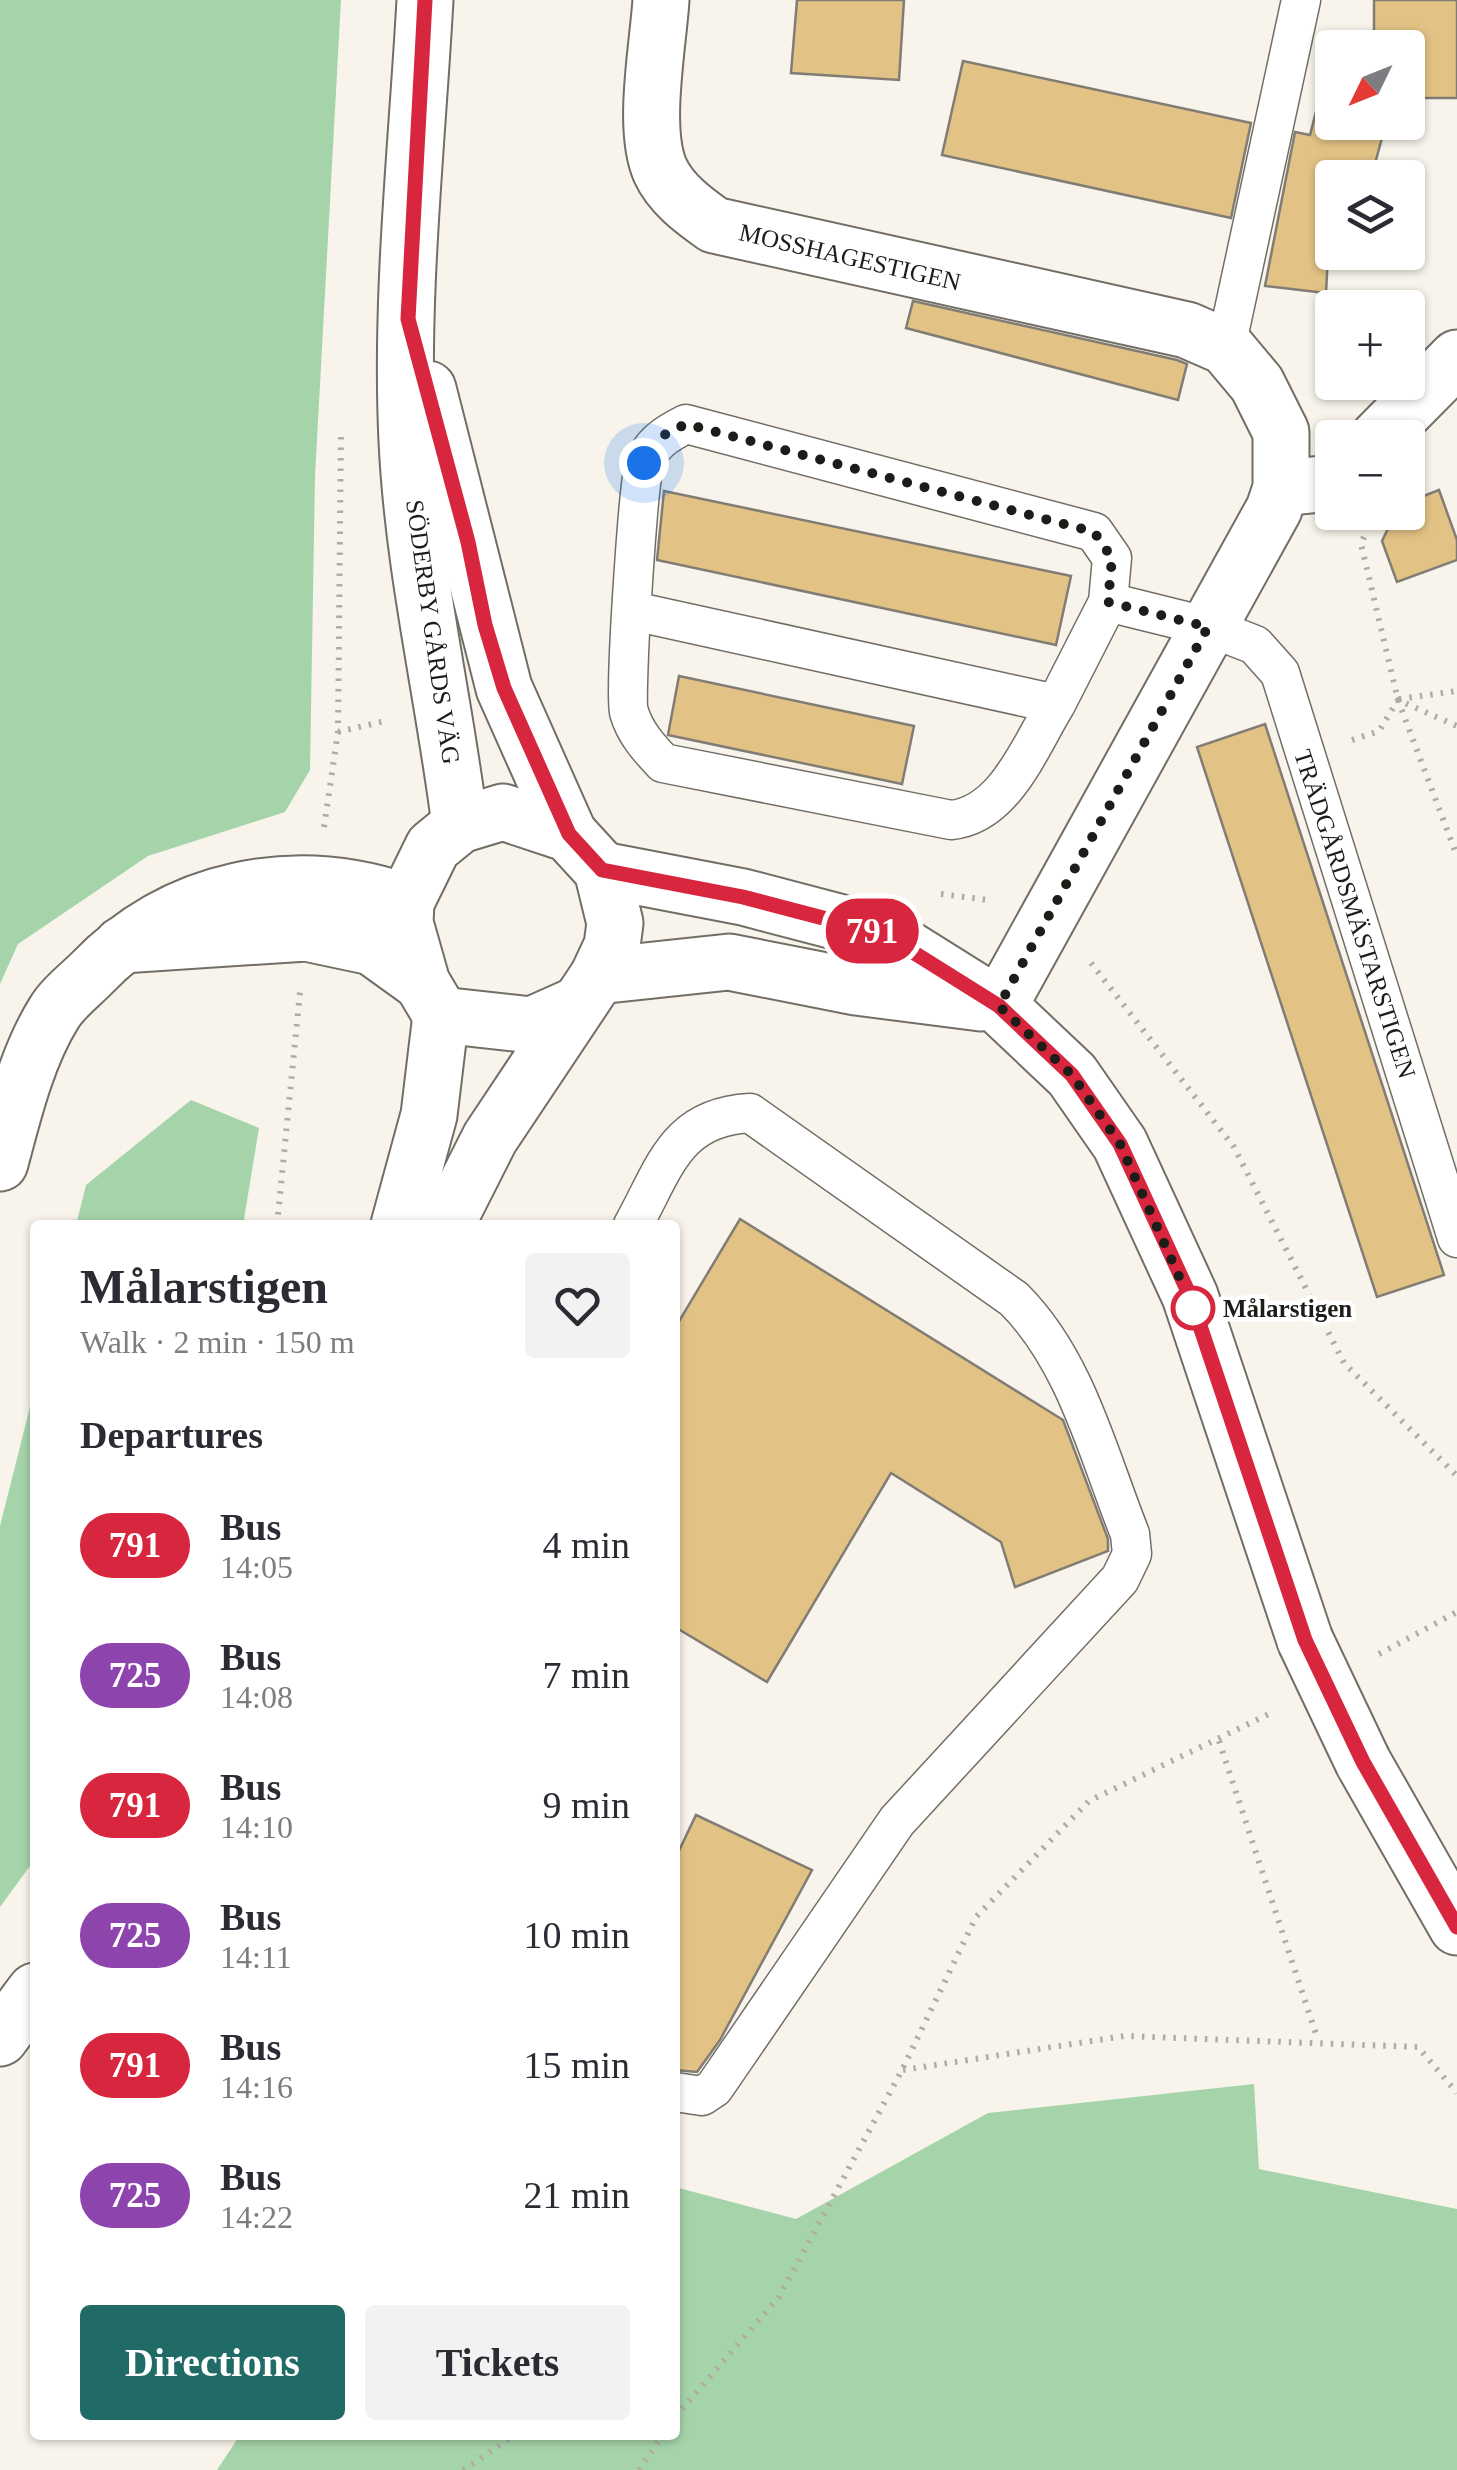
<!DOCTYPE html>
<html lang="en">
<head>
<meta charset="utf-8">
<style>
  :root { --surface:#fff; --page:#f2f2f3; --text:#2b2b33; --muted:#7c7c81; --accent:#216b66 }
  body { margin:0; font-family:Georgia,serif; background:var(--page); color:var(--text); height:100vh; display:flex; flex-direction:column; font-size:38px; white-space:nowrap }
  * { box-sizing:border-box; margin:0 }
  p { font-size:32px; color:var(--muted) }
  .icon { flex:none; width:55px; height:55px; fill:none; stroke:currentColor; stroke-width:2; stroke-linecap:round; stroke-linejoin:round }
  .map { position:relative; flex:1; overflow:hidden }
  .sheet { position:absolute; left:30px; top:1220px; width:650px; height:1220px; display:flex; flex-direction:column; background:var(--surface); border-radius:10px; box-shadow:0 2px 8px #0004 }
  .sheet>* { flex:none }
  .badge { padding:0 20px; border-radius:32px; font-size:35px; line-height:65px }
  .needle { width:65px; rotate:227deg }
  .controls { position:absolute; left:1315px; top:30px; display:grid; gap:20px }
  .controls a { display:grid; place-items:center; width:110px; height:110px; border-radius:10px; background:var(--surface); box-shadow:0 2px 8px #0004; font-size:50px }
  .you { position:absolute; width:50px; height:50px; margin:-25px; border:8px solid #fff; border-radius:50%; background:#1a73e8; box-shadow:0 0 0 15px #1a73e833 }
  .map>.badge { position:absolute; translate:-50% -50%; box-shadow:0 0 0 5px #fff }
  h2 { padding:0 50px; font-size:38px; line-height:90px }
  .round { display:grid; place-items:center; flex:none; width:105px; height:105px; border-radius:10px; background:var(--page) }
  .overview { display:flex; align-items:center; justify-content:space-between; height:170px; padding:0 50px }
  h1 { font-size:48px; font-weight:700; line-height:75px }
  .action { display:flex; gap:20px; margin-top:auto; padding:20px 50px }
  .action a { flex:1; height:115px; border-radius:10px; background:var(--accent); color:#fff; font-size:40px; font-weight:700; line-height:115px; text-align:center }
  .action a+a { background:var(--page); color:var(--text) }
  ul { padding:0; list-style:none }
  li { display:flex; align-items:center; gap:30px; height:130px; padding:0 50px }
  li div { flex:1 }
  li b { display:block; font-size:38px }
  li em { font-style:normal }
  li .badge { min-width:110px; font-weight:700; text-align:center }
  .map>svg:first-child { display:block }
  .green { fill:#a6d4aa }
  .building { fill:#e3c385; stroke:#817d75; stroke-width:2.5 }
  .lines { fill:none; stroke-linecap:round; stroke-linejoin:round }
  .lane-casing { stroke:#726e66; stroke-width:41 }
  .street-casing { stroke:#726e66; stroke-width:59 }
  .secondary-casing { stroke:#726e66; stroke-width:59 }
  .path { stroke:#afaca5; stroke-width:6; stroke-dasharray:2.5 8; stroke-linecap:butt }
  .lane { stroke:#fff; stroke-width:38 }
  .street { stroke:#fff; stroke-width:55 }
  .secondary { stroke:#fff; stroke-width:55 }
  .secondary-bridge-casing { stroke:#726e66; stroke-width:59; stroke-linecap:butt }
  .secondary-bridge { stroke:#fff; stroke-width:55 }
  .line-casing { stroke:#fff; stroke-width:22 }
  .line { stroke:#d7263d; stroke-width:15 }
  .walk { stroke:#1e1c19; stroke-width:10; stroke-dasharray:0 18 }
  .stop-dot { fill:#fff; stroke:#d7263d; stroke-width:5 }
  .labels { text-anchor:middle; dominant-baseline:central; stroke-width:9; stroke-linejoin:round; paint-order:stroke }
  .street-label { font-size:25px; fill:#1e1c19; stroke:#fff }
  .stop-label { font-size:25px; font-weight:bold; fill:#1e1c19; stroke:#fff; text-anchor:start }
</style>
</head>
<body>
<div class="map">
<svg width="1457" height="2470" viewBox="0 0 1457 2470">
  <rect width="100%" height="100%" fill="#f8f4eb"/>
  <g class="green">
    <path d="M0 0H341L315 476 310 770 285 812 148 856 18 944 0 984Z"/>
    <path d="M191 1100 259 1128 243 1225H76L86 1185Z"/>
    <path d="M35 1387V1859L0 1907V1526Z"/>
    <path d="M1254 2084 1259 2169 1457 2209V2470H217L240 2435H675V2187L796 2219 988 2113Z"/>
  </g>
  <g class="building">
    <path d="M797 0H904L899 80 791 73Z"/>
    <path d="M1374 0H1457V98H1408V48H1374Z"/>
    <path d="M963 61 1251 123 1231 218 942 155Z"/>
    <path d="M1317 108 1332 112V122L1385 127 1371 178H1332L1326 293 1265 286 1295 132 1310 135Z"/>
    <path d="M913 301 1177 360 1187 364 1178 400 906 328Z"/>
    <path d="M1439 490 1457 540V560L1397 582 1382 541 1396 512H1408V502Z"/>
    <path d="M664 491 1071 576 1056 645 657 560Z"/>
    <path d="M679 676 914 726 902 784 668 735Z"/>
    <path d="M1265 724 1444 1275 1377 1297 1197 747Z"/>
    <path d="M740 1219 1063 1420 1108 1539V1551L1015 1587 1001 1542 891 1473 767 1682 675 1627V1328Z"/>
    <path d="M696 1815 812 1870 720 2040 697 2072 675 2070V1859Z"/>
  </g>
  <g class="lines">
    <g class="lane-casing">
      <g id="lane">
        <path d="M1226 347 1301 0"/>
        <path d="M1108 602 1209 627 1255 645 1280 673 1457 1238"/>
        <path d="M633 611 1056 704 1108 602 1112 558 1094 532 686 424C668 433 649 444 644 466 638 489 624 696 629 712 635 733 649 748 663 763L951 820C1005 815 1030 746 1056 704"/>
        <path d="M633 1225C665 1168 675 1117 750 1113L1014 1299C1076 1361 1098 1454 1130 1534L1132 1554 1120 1579 897 1821 714 2088 702 2096 675 2092"/>
      </g>
    </g>
    <g class="street-casing">
      <g id="street">
        <path d="M661 0C658 46 642 128 660 170 671 194 693 210 714 225L1187 330 1226 347 1257 384 1281 432V488L1274 509 999 1006"/>
        <path d="M1378 438 1457 358"/>
        <path d="M1281 488 1332 483"/>
        <path d="M122 945 306 933 372 947 422 983"/>
        <path d="M0 1163C13 1114 27 1056 54 1013 63 998 79 986 91 974 174 887 294 863 406 902"/>
      </g>
    </g>
    <g class="secondary-casing">
      <g id="secondary">
        <path d="M425 0C417 146 400 295 407 441 413 570 444 697 460 825"/>
        <path d="M428 389 504 688 569 834"/>
        <path d="M602 870 743 897 884 934 999 1006 1072 1075 1120 1144 1190 1296 1305 1640"/>
        <path d="M598 976 729 962 856 987 981 1003"/>
        <path d="M441 1015 422 983 405 923 406 902 433 847 460 825 503 812 569 834 602 870 615 923 612 946 598 976 490 1138 446 1225"/>
        <path d="M441 1015 532 1025 577 1005"/>
        <path d="M399 1225 429 1115 441 1015"/>
        <path d="M1363 1762 1457 1927"/>
        <path d="M0 2038 35 1991"/>
      </g>
    </g>
    <g class="path">
      <path d="M1364 537 1361 544 1398 700 1457 856"/>
      <path d="M1399 699 1457 691"/>
      <path d="M338 732 385 721"/>
      <path d="M1352 740 1379 731 1398 700 1457 726"/>
      <path d="M324 827 338 732 341 430"/>
      <path d="M941 894 988 900"/>
      <path d="M1091 963 1234 1147 1344 1363 1457 1476"/>
      <path d="M277 1225 300 992"/>
      <path d="M1379 1654 1457 1612"/>
      <path d="M1219 1741 1318 2040"/>
      <path d="M903 2070 1124 2036 1418 2047 1457 2093"/>
      <path d="M675 2417 779 2297 902 2070 976 1917 1089 1801 1271 1713"/>
      <path d="M463 2470 515 2435"/>
      <path d="M639 2470 663 2435"/>
    </g>
    <use href="#lane" class="lane"/>
    <use href="#street" class="street"/>
    <use href="#secondary" class="secondary"/>
    <g class="secondary-bridge-casing">
      <path id="secondary-bridge" d="M1305 1640 1363 1762"/>
    </g>
    <use href="#secondary-bridge" class="secondary-bridge"/>
  </g>
  <g class="lines">
    <g class="line-casing">
      <path id="line" d="M425 0 408 319 468 542 485 625 504 688 569 834 602 870 743 897 884 934 999 1006 1072 1075 1120 1144 1190 1296 1305 1640 1363 1762 1457 1927"/>
    </g>
    <use href="#line" class="line"/>
    <path class="walk" d="M644 463 662 436 686 424 1094 532 1112 558 1108 602 1208 627 999 1006 1072 1075 1120 1144 1193 1308"/>
  </g>
  <circle class="stop-dot" cx="1193" cy="1308" r="20"/>
  <g class="labels">
    <g class="street-label">
      <text transform="translate(850 257) rotate(13)">MOSSHAGESTIGEN</text>
      <text transform="translate(433 632) rotate(82)">SÖDERBY GÅRDS VÄG</text>
      <text transform="translate(1355 914) rotate(72)">TRÄDGÅRDSMÄSTARSTIGEN</text>
    </g>
    <g class="stop-label">
      <text x="1223" y="1308">Målarstigen</text>
    </g>
  </g>
</svg>
<div class="controls">
<a><svg class="needle" viewBox="-14 -14 28 28"><path d="M0-13l5 13h-10z" fill="#e53935"/><path d="M0 13l5-13h-10z" fill="#7c7c81"/></svg></a>
<a><svg class="icon" aria-label="layers" viewBox="0 0 24 24"><path d="M12 4l9 5-9 5-9-5zM3 14l9 5 9-5"/></svg></a>
<a>+</a>
<a>−</a>
</div>
<div class="you" style="left:644px;top:463px"></div>
<b class="badge" style="left:872px;top:931px;background:#d7263d;color:#fff">791</b>
<section class="sheet">
<div class="overview"><div><h1>Målarstigen</h1><p>Walk · 2 min · 150 m</p></div><a class="round"><svg class="icon" aria-label="heart" viewBox="0 0 24 24"><path d="M12 20l-8-8c-3-5 5-10 8-4 3-6 11-1 8 4z"/></svg></a></div>
<h2>Departures</h2>
<ul>
<li><span class="badge" style="background:#d7263d;color:#fff">791</span><div><b>Bus</b><p>14:05</p></div><em>4 min</em></li>
<li><span class="badge" style="background:#8e44ad;color:#fff">725</span><div><b>Bus</b><p>14:08</p></div><em>7 min</em></li>
<li><span class="badge" style="background:#d7263d;color:#fff">791</span><div><b>Bus</b><p>14:10</p></div><em>9 min</em></li>
<li><span class="badge" style="background:#8e44ad;color:#fff">725</span><div><b>Bus</b><p>14:11</p></div><em>10 min</em></li>
<li><span class="badge" style="background:#d7263d;color:#fff">791</span><div><b>Bus</b><p>14:16</p></div><em>15 min</em></li>
<li><span class="badge" style="background:#8e44ad;color:#fff">725</span><div><b>Bus</b><p>14:22</p></div><em>21 min</em></li>
</ul>
<div class="action"><a>Directions</a><a>Tickets</a></div>
</section>
</div>
</body>
</html>
